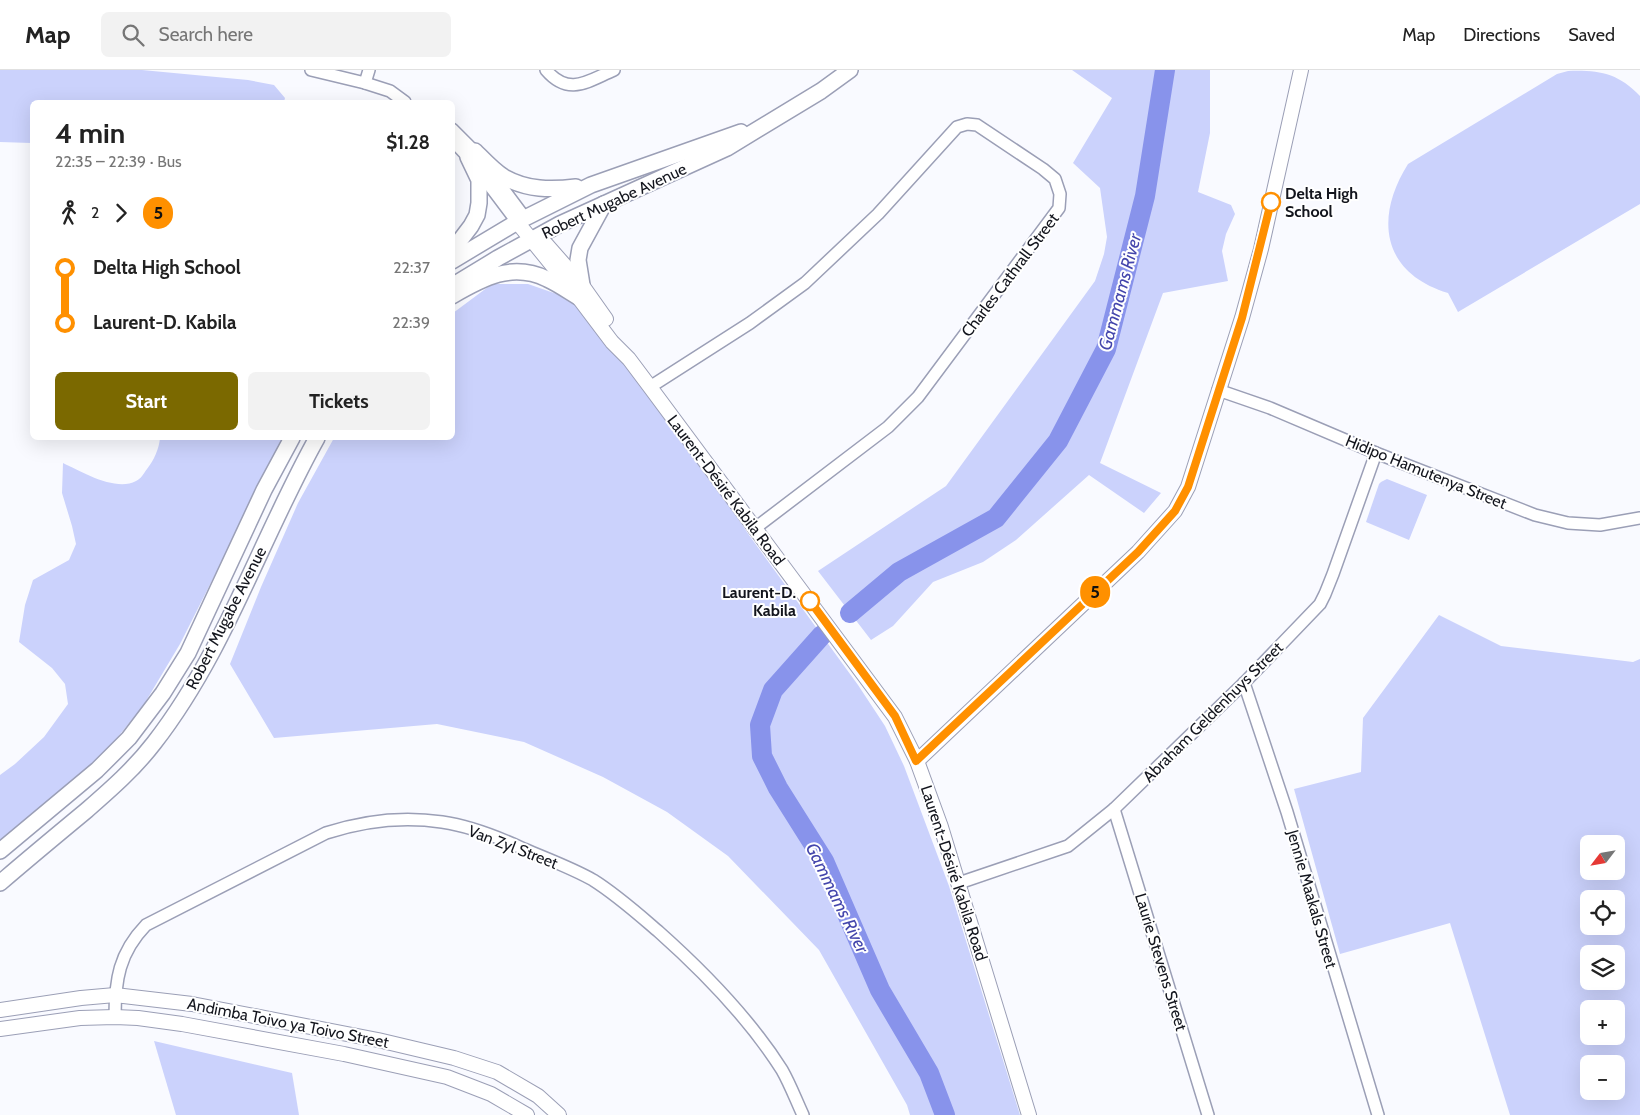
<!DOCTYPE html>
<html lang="en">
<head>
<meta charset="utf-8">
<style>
  :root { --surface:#fff; --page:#f2f2f2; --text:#222; --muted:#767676; --line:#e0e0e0; --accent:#7b6900 }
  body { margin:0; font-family:Cabin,sans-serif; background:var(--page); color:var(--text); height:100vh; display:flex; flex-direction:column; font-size:19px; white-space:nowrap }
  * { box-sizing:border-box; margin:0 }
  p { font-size:16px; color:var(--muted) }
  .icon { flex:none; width:28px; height:28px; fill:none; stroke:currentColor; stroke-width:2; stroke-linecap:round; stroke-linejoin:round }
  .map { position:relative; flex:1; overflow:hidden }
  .drawer { position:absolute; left:30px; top:30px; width:425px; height:340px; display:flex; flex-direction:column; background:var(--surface); border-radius:8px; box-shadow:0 5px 20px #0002 }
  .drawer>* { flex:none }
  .badge { padding:0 10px; border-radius:16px; font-size:18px; line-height:32px }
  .needle { width:32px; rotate:239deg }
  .fabs { position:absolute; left:1580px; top:765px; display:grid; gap:10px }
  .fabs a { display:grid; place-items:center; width:45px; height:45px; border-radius:8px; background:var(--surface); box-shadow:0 5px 20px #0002; font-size:25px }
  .map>.badge { position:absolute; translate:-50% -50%; box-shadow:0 0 0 2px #fff }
  .legs { display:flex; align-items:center; gap:8px; height:55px; padding:0 25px; font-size:16px }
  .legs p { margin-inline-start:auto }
  .overview { display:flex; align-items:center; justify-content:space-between; height:85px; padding:0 25px }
  h1 { font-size:28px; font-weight:800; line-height:38px }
  .button { display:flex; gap:10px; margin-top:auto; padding:10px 25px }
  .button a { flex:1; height:58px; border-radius:8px; background:var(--accent); color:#fff; font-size:20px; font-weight:800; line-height:58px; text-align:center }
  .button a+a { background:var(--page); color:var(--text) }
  ul { padding:0 25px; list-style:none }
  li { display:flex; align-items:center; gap:18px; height:55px; font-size:19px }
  li i { display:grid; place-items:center; width:8px; height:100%; margin:0 6px; background:currentColor }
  li i::after { content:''; width:12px; height:12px; margin:-6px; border:4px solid; border-radius:50%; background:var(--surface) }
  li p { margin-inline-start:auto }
  li:first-child i { background:linear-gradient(#0000 50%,currentColor 0) }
  li:last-child i { background:linear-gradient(currentColor 50%,#0000 0) }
  header { display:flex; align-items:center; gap:30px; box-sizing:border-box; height:70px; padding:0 25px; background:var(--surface); border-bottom:1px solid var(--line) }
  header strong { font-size:24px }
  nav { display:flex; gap:28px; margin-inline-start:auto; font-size:18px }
  .search { width:350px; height:45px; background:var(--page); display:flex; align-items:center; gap:12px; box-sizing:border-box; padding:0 18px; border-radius:8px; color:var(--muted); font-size:19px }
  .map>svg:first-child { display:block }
  .green { fill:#cbd2fc; fill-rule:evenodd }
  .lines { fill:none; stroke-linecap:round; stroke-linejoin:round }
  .river { stroke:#8893eb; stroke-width:20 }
  .minor-casing { stroke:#9b9fb6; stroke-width:14 }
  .tertiary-casing { stroke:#9b9fb6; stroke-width:16 }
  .secondary-casing { stroke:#9b9fb6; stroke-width:18 }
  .minor { stroke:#fff; stroke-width:11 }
  .tertiary { stroke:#fff; stroke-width:14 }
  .secondary { stroke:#fff; stroke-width:15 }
  .line-1-casing { stroke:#fff; stroke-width:11 }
  .line-1 { stroke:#ff9000; stroke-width:8 }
  .stop-1-dot { fill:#fff; stroke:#ff9000; stroke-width:2.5 }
  .labels { text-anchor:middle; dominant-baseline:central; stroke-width:4; stroke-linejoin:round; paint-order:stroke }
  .stop-label { font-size:16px; font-weight:bold; fill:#13151d; stroke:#fff; text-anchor:start }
  .street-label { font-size:16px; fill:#13151d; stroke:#fff }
  .water-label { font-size:18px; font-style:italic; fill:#4446ac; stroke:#fff }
</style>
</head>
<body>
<header>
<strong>Map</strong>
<div class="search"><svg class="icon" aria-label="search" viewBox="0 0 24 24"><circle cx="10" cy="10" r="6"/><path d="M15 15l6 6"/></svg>Search here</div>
<nav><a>Map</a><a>Directions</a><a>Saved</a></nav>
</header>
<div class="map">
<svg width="1640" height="1045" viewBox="0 0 1640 1045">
  <rect width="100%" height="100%" fill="#f9faff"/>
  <g class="green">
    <path d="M0 0H142L248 10 274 15 285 28 284 32H32V72L31 73 0 72Z"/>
    <path d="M1072 0H1210V63L1198 122 1231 135 1235 144 1226 164 1222 181 1228 211 1163 223 1100 393 1161 423 1144 443 1089 405 1016 470 983 492 933 512 893 556 871 570 818 501 946 416 1095 211 1104 184 1107 167 1100 118 1073 93 1112 28Z"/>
    <path d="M1568 1C1599 0 1618 3 1640 26V134L1458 242 1448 223C1382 203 1374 148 1408 94L1557 4Z"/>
    <path d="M492 214H528L574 230 650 317 749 465 858 615 885 656 904 696 949 816 1020 1045H910L907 1035 819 880 728 786 667 742 603 707 524 672 437 654 274 668 230 594 261 517 298 433 334 368H452L453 243Z"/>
    <path d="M160 368H284L180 574 143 636 113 673 77 708 0 771V705L15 694 44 667 68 634 65 614 52 598 19 572 25 535 33 510 69 490 76 474 72 456 62 423 63 393C82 402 116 422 136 411 141 409 144 403 147 399 154 390 159 379 160 368Z"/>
    <path d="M1387 409 1427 425 1409 470 1366 452 1379 414 1381 412Z"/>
    <path d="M1439 545 1501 576 1633 592 1640 589V1045H1510L1450 853 1340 884 1294 719 1361 702 1363 648ZM1589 774H1616V801H1589ZM1589 829H1616V856H1589ZM1589 884H1616V911H1589ZM1589 939H1616V966H1589ZM1589 994H1616V1021H1589Z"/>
    <path d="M154 971 292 1003 299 1045H176Z"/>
  </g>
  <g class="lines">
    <g class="river">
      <path d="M850 543 899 502 996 448 1058 371 1106 279 1145 126 1165 0"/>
      <path d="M822 565 773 620 760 655 762 686 778 718 824 791 880 920 929 1003 945 1045"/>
    </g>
    <g class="minor-casing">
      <g id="minor">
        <path d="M311 0 365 13 390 21 405 32"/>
        <path d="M546 0C569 27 588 11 614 0"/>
        <path d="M365 13 369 0"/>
        <path d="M452 59 479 86"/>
        <path d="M452 70 468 87 517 152"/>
        <path d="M490 101 525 148"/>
        <path d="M650 317 750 253 805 213 878 144 957 57 967 54 977 55 1043 99 1055 109 1060 124 1059 138 918 327 888 357 754 459"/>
        <path d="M1218 320 1270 338 1376 383 1535 445 1568 453 1600 455 1640 448"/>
        <path d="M1244 613 1287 742 1378 1045"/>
        <path d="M1114 739 1208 1045"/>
        <path d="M959 813 1068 776 1083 764 1114 739 1244 613 1320 534 1325 524 1333 504 1376 383"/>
        <path d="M115 947C115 910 119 883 146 855L326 763C363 751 402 746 442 752 470 756 498 767 524 779 547 789 572 798 593 810 617 825 638 844 659 862 705 903 749 948 782 1000 790 1014 796 1030 803 1045"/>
      </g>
    </g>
    <g class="tertiary-casing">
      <g id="tertiary">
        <path d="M517 152 578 227 612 272 629 289 650 317 895 647 917 691 941 757 1029 1045"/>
        <path d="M539 166 582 215 606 249"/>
        <path d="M917 691 1138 482 1175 441 1188 417 1242 248 1261 179 1301 0"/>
        <path d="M0 940 81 928 115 925 192 934 378 970 454 988 497 1002 538 1026 559 1045"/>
        <path d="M0 959 80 948 115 947 138 948 182 954 344 984 447 1007 491 1024 527 1045"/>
      </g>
    </g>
    <g class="secondary-casing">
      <g id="secondary">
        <path d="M475 81C484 90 494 101 504 107 527 120 551 120 576 117"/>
        <path d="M452 181 471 156 477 145 479 133V110L468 87"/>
        <path d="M452 191 517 152 591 115 741 62"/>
        <path d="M582 215 578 190 580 178 604 134"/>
        <path d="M452 216 498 188 560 154 727 78 821 21 850 0"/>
        <path d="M452 226C483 208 512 192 547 209 558 214 568 221 578 227"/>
        <path d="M0 781 97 700 129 668 163 623 188 583 264 420 292 368"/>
        <path d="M0 813C29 788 58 764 87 740 111 719 134 699 154 673 225 582 261 468 317 368"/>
      </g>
    </g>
    <use href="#minor" class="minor"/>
    <use href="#tertiary" class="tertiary"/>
    <use href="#secondary" class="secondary"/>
  </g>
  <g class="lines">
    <g class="line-1-casing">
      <path id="line-1" d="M810 531 895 646 916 691 1138 482 1175 441 1188 417 1242 248 1271 132"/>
    </g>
    <use href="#line-1" class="line-1"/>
  </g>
  <g class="stop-1-dot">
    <circle cx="1271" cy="132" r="9"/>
    <circle cx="810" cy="531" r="9"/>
  </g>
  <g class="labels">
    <g class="stop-label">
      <text x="1285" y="123">Delta High<tspan x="1285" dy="18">School</tspan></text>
      <text x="796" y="522" text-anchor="end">Laurent-D.<tspan x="796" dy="18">Kabila</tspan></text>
    </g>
    <g class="street-label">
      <text transform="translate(614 131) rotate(-25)">Robert Mugabe Avenue</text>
      <text transform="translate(1010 205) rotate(-53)">Charles Cathrall Street</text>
      <text transform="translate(1426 402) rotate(22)">Hidipo Hamutenya Street</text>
      <text transform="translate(726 420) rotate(53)">Laurent-Désiré Kabila Road</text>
      <text transform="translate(226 548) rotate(-63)">Robert Mugabe Avenue</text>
      <text transform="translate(1213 642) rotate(-45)">Abraham Geldenhuys Street</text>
      <text transform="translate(513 777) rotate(21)">Van Zyl Street</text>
      <text transform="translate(954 803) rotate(72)">Laurent-Désiré Kabila Road</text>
      <text transform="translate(1312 829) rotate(74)">Jennie Maakals Street</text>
      <text transform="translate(1161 892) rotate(73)">Laurie Stevens Street</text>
      <text transform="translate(288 953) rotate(11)">Andimba Toivo ya Toivo Street</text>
    </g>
    <g class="water-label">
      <text transform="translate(1120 222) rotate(-75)">Gammams River</text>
      <text transform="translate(837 828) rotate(64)">Gammams River</text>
    </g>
  </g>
</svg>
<div class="fabs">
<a><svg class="needle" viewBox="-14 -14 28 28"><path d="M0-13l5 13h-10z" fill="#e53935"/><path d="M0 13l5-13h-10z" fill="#767676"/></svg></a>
<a><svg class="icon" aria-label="locate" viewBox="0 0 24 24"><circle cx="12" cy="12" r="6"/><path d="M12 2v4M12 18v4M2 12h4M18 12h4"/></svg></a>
<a><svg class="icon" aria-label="layers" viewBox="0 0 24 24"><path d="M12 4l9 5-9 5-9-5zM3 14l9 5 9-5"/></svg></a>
<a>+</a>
<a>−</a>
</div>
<b class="badge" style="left:1095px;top:522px;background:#ff9000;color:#111">5</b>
<section class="drawer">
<div class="overview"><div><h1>4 min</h1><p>22:35 – 22:39 · Bus</p></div><b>$1.28</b></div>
<div class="legs"><svg class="icon" aria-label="walk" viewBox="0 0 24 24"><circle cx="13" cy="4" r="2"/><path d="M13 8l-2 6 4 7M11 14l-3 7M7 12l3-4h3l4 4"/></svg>2<svg class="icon" aria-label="forward" viewBox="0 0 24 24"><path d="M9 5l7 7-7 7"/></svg><b class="badge" style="background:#ff9000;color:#111">5</b></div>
<ul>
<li><i style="color:#ff9000"></i><b>Delta High School</b><p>22:37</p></li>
<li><i style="color:#ff9000"></i><b>Laurent-D. Kabila</b><p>22:39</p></li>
</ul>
<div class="button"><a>Start</a><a>Tickets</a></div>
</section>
</div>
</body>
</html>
